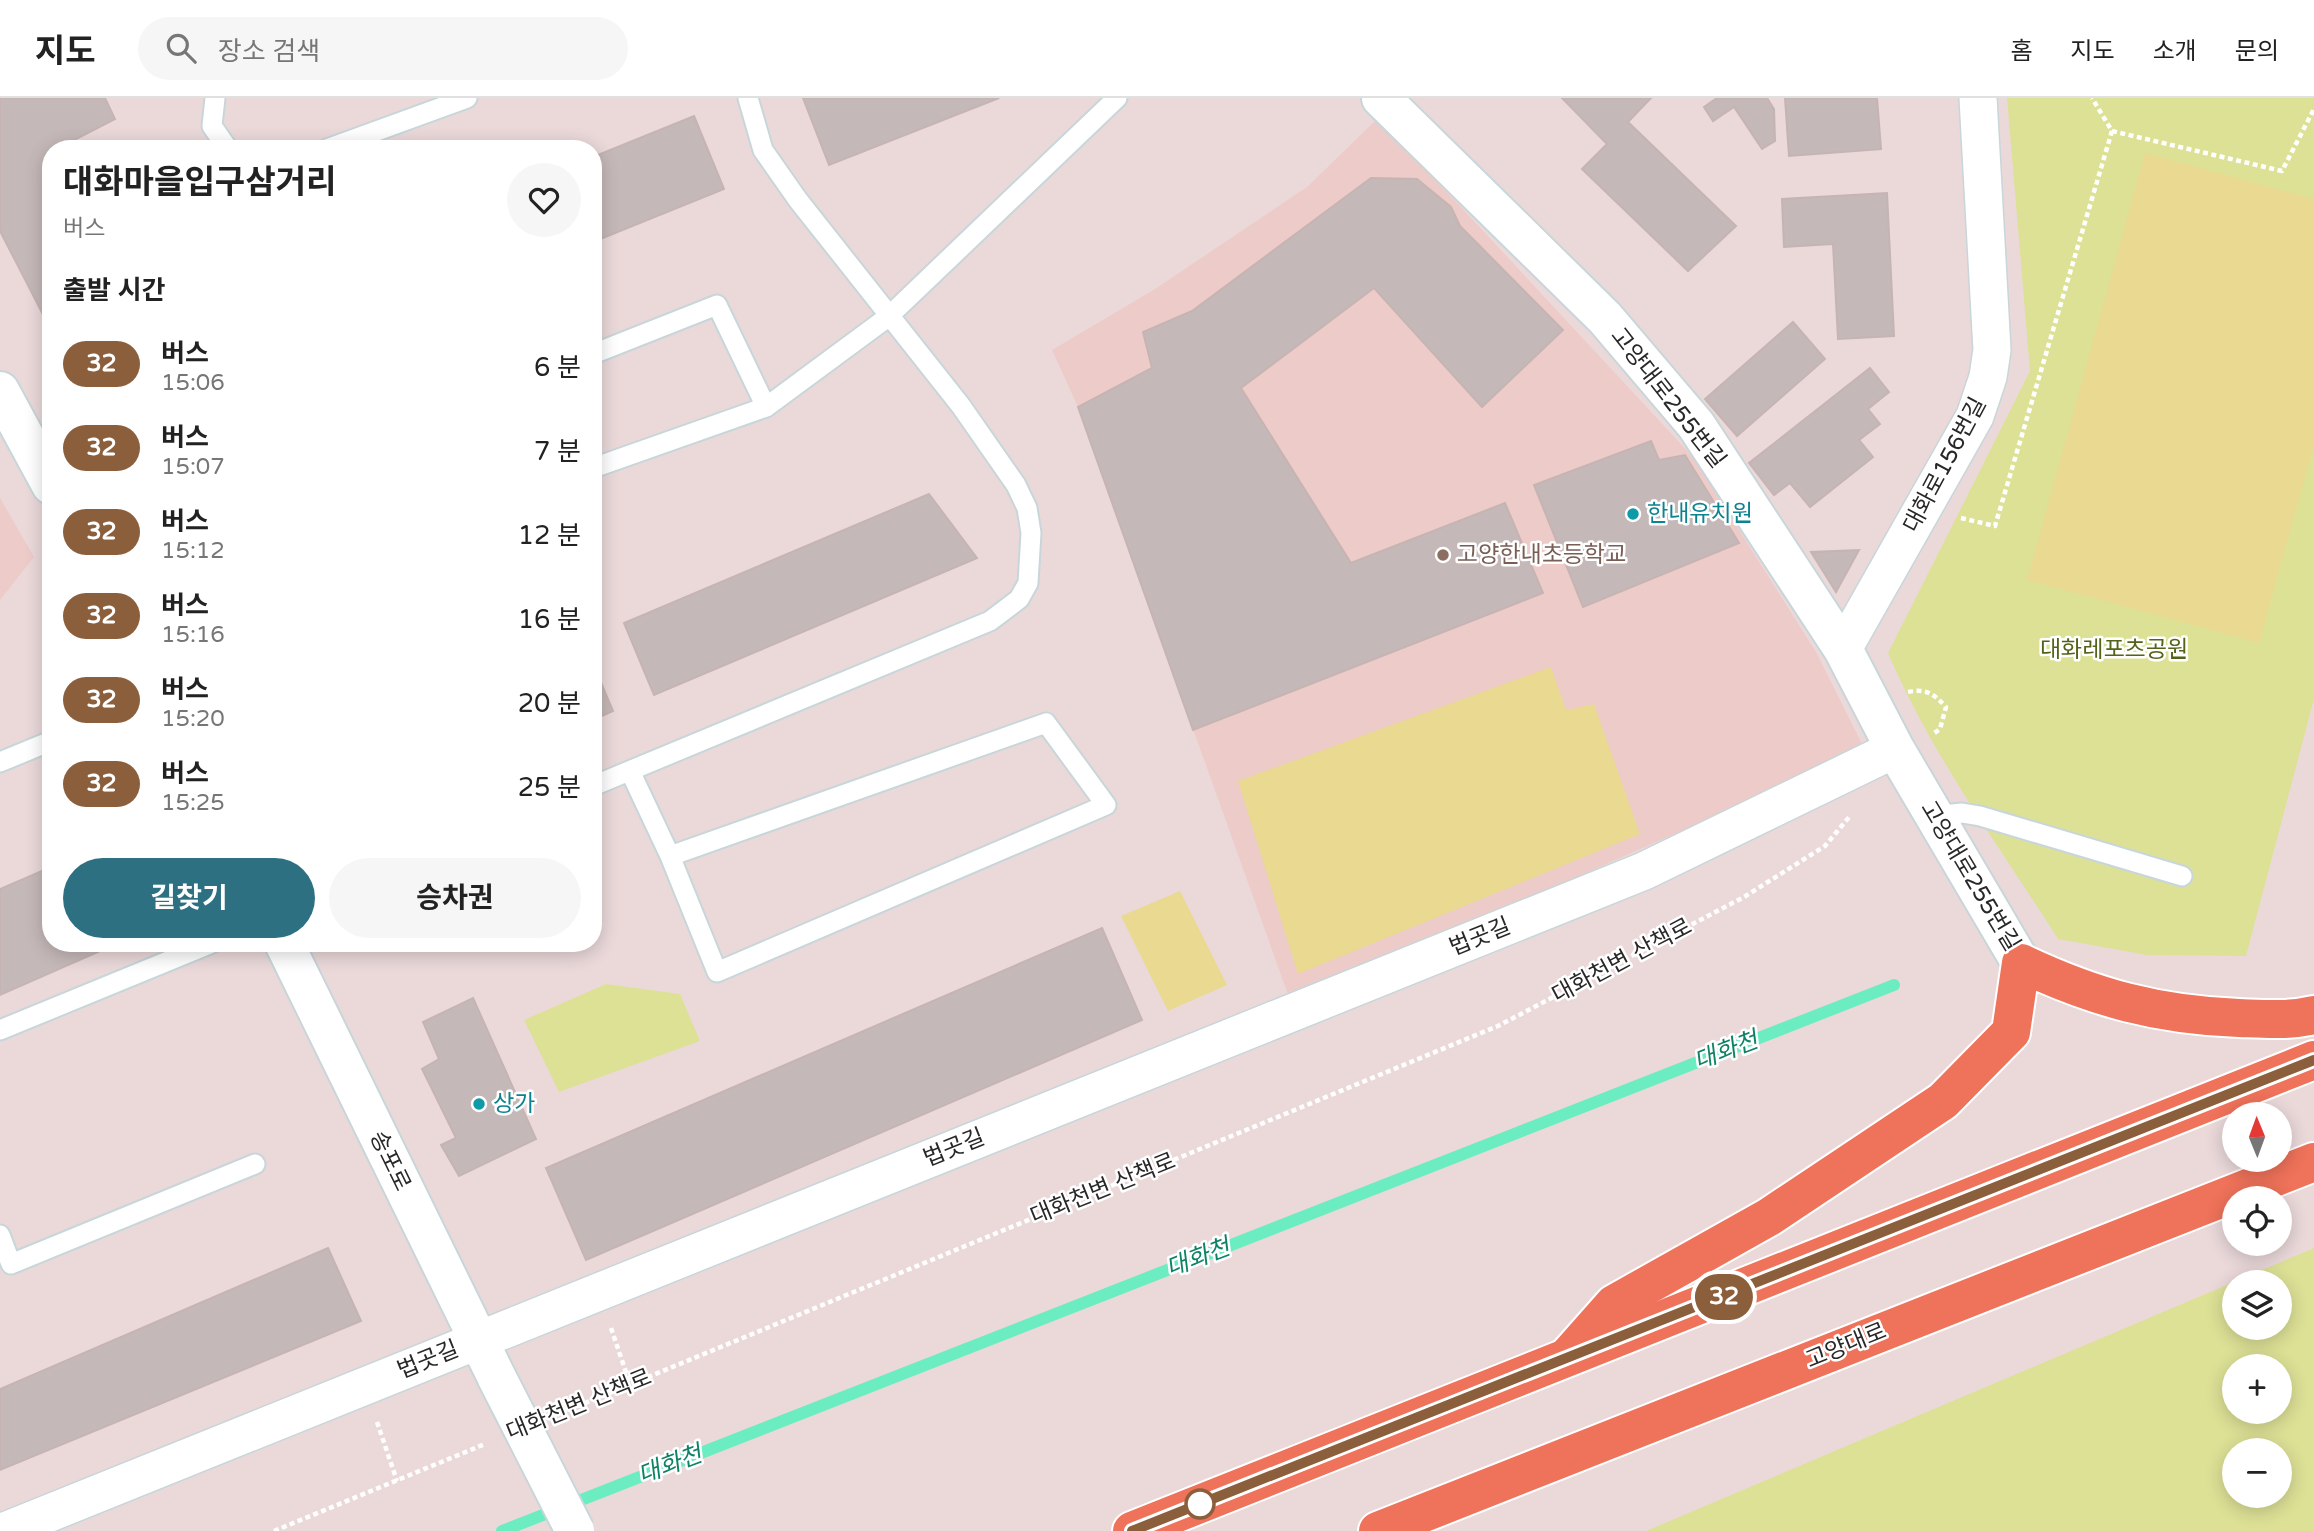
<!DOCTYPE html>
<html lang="ko">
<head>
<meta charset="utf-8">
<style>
  :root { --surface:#fff; --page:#f6f6f6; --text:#222; --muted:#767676; --line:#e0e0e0; --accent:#2c7082 }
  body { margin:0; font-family:"Varela Round","Noto Sans KR",sans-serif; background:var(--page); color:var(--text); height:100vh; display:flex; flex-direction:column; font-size:26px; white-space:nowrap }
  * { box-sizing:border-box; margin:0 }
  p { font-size:23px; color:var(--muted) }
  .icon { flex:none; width:38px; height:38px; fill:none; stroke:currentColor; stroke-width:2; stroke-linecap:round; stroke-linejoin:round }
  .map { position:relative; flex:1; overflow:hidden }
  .sheet { position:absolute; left:42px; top:42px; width:560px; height:812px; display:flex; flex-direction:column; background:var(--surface); border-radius:28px; box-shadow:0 4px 18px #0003 }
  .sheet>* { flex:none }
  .badge { padding:0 14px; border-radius:23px; font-size:24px; line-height:46px }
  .needle { width:46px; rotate:359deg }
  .buttons { position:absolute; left:2222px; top:1004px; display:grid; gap:14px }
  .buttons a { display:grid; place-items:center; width:70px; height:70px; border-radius:50%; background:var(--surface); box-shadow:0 4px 18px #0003; font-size:35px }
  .map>.badge { position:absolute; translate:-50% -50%; box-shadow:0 0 0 4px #fff }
  h2 { padding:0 21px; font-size:26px; line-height:63px }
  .round { display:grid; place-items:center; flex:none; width:74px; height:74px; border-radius:37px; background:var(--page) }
  .head { display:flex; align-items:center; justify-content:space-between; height:119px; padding:0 21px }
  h1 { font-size:33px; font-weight:700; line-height:52px }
  .action { display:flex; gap:14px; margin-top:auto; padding:14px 21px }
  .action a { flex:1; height:80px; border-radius:42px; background:var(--accent); color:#fff; font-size:28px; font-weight:700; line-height:80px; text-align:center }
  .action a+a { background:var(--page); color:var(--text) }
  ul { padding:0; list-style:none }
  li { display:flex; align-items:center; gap:21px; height:84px; padding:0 21px }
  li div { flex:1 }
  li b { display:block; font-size:26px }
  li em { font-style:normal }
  li .badge { min-width:77px; font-weight:700; text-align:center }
  header { display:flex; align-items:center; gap:42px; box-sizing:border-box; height:98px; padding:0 35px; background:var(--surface); border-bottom:2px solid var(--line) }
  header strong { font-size:33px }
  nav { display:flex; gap:38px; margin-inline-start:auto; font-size:24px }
  .search { width:490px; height:63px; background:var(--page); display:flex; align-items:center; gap:18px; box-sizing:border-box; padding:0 24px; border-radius:38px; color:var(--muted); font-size:26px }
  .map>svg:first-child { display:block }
  .education { fill:#edcbc8 }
  .green { fill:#dde196; fill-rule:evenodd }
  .pitch { fill:#e9d991 }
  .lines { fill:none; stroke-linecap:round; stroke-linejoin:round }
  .stream { stroke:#6cedc1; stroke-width:12 }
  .building { fill:#c5b8b8; stroke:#c6b4b3; stroke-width:2 }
  .lane-casing { stroke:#c8d6da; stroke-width:23 }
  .street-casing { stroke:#c8d6da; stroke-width:40 }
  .secondary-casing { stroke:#c8d6da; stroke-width:42 }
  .primary-casing { stroke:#fff; stroke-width:42 }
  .path { stroke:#fff; stroke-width:4.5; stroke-dasharray:5 3.5; stroke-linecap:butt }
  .lane { stroke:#fff; stroke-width:19 }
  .street { stroke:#fff; stroke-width:37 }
  .secondary { stroke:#fff; stroke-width:38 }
  .primary { stroke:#ef725a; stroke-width:38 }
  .secondary-bridge-casing { stroke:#c8d6da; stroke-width:42; stroke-linecap:butt }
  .secondary-bridge { stroke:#fff; stroke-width:38 }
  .line-casing { stroke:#fff; stroke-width:16 }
  .line { stroke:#8b5e3c; stroke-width:10 }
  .culture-dot { fill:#0f9aa8; stroke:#fff; stroke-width:2.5 }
  .education-dot { fill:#8d6e63; stroke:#fff; stroke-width:2.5 }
  .stop-dot { fill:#fff; stroke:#8b5e3c; stroke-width:3.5 }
  .labels { text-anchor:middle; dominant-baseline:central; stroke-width:5; stroke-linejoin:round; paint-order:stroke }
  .street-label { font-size:23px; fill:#282828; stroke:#fff }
  .culture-label { font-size:23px; fill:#0d838f; stroke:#fff; text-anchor:start }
  .education-label { font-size:23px; fill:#785e54; stroke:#fff; text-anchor:start }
  .park-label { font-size:23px; fill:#55631a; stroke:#fff }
  .water-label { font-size:24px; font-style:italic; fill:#0e8264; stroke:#fff }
</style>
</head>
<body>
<header>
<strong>지도</strong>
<div class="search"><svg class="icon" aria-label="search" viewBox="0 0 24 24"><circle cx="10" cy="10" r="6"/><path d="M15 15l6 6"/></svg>장소 검색</div>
<nav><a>홈</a><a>지도</a><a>소개</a><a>문의</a></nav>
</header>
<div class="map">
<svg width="2314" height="1433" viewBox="0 0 2314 1433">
  <rect width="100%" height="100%" fill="#ebd9da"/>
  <g class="education">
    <path d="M1376 22 1461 109 1693 359 1816 554 1865 652 1291 905 1078 309 1052 252 1155 191 1307 89Z"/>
    <path d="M0 400 34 459 0 502Z"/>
  </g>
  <g class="green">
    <path d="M2007 0H2314V601L2246 858 2147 857 2058 841C1999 748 1931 656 1888 555L2030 273Z"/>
    <path d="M606 886 680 896 700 943 559 994 524 922Z"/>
    <path d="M2314 1150V1433H1646ZM2235 1185H2280V1230H2235ZM2235 1269H2280V1314H2235ZM2235 1353H2280V1398H2235Z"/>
  </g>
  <g class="pitch">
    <path d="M2145 55 2314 101V347L2259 545 2027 482Z"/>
    <path d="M1551 569 1566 612 1594 606 1640 736 1298 876 1238 683Z"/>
    <path d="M1180 793 1227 887 1168 913 1121 818Z"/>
  </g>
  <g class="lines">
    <path class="stream" d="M502 1433 1894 887"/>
  </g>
  <g class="building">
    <path d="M0 0H105L115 21 74 42 79 51H51V232L0 133Z"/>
    <path d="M803 0H999L829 67Z"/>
    <path d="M1562 0H1651L1628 24 1736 128 1688 173 1582 71 1607 46Z"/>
    <path d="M1717 0H1767L1774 11 1775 43 1762 51 1734 9 1713 23 1704 9Z"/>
    <path d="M1785 0H1877L1881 51 1789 58Z"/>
    <path d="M694 18 724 91 593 144V59Z"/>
    <path d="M1371 80 1417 81 1451 109 1460 128 1563 232 1482 309 1374 190 1241 290 1351 465 1505 405 1543 495 1193 632 1078 309 1152 270 1143 234 1192 213Z"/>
    <path d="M1887 95 1894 238 1838 241 1833 146 1784 149 1782 101Z"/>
    <path d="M1793 224 1825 261 1737 338 1705 301Z"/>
    <path d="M1870 270 1889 294 1868 311 1880 326 1859 342 1873 359 1810 409 1790 385 1774 397 1749 365Z"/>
    <path d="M1651 343 1659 362 1685 357 1739 445 1583 509 1534 387Z"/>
    <path d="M929 396 977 460 654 597 624 525Z"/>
    <path d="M1859 452 1836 494 1811 454Z"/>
    <path d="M593 566 613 613 593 622Z"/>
    <path d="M51 769V845H118L0 897V791Z"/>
    <path d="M1102 830 1142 922 586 1162 546 1070Z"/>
    <path d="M473 900 536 1041 459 1078 441 1047 456 1040 422 971 439 961 423 924Z"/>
    <path d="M328 1150 361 1223 0 1372V1291Z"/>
  </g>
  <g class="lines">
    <g class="lane-casing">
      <g id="lane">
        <path d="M215 0 212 28 228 51"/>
        <path d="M327 51 467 0"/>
        <path d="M593 256 717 207 766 309"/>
        <path d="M593 370 766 309 888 219 1117 0"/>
        <path d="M0 664 51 643"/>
        <path d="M630 673 670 758 717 874 1106 707 1046 625 670 758"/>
        <path d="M593 688 990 523 1019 501 1028 485 1031 435 1027 410 1016 387 961 308 798 102 763 52 748 0"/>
        <path d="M1934 718 1962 715 1980 718 2182 778"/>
        <path d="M0 932 212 845"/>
        <path d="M0 1137 11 1166 255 1066"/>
      </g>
    </g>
    <g class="street-casing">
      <g id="street">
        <path d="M1843 551 1975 318 1988 279 1992 252 1978 0"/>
        <path d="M5 1433 1644 773 1895 651"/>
      </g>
    </g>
    <g class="secondary-casing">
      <g id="secondary">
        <path d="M1381 0 1605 220 1696 327 1843 551 1895 651 2021 865"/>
        <path d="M0 293 51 387"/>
        <path d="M284 845 497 1280"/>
      </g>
    </g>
    <g class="primary-casing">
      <g id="primary">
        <path d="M1568 1258 1614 1206 1769 1119 1943 1003 2011 934 2021 865C2095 900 2158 917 2239 920 2265 921 2289 923 2314 917"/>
        <path d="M1132 1433 2314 962"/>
        <path d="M1378 1433 2314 1064"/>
      </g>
    </g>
    <g class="path">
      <path d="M2112 33 2282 73 2314 11"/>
      <path d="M1961 420 1995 428 2112 33 2092 0"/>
      <path d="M1908 594C1926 590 1934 596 1946 609L1940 631 1933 636"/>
      <path d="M611 1230 630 1286"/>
      <path d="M561 1315 1498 928 1744 799 1825 748 1850 718"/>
      <path d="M377 1324 397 1383"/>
      <path d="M274 1433 485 1346"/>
    </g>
    <use href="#lane" class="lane"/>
    <use href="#street" class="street"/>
    <use href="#secondary" class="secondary"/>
    <use href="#primary" class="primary"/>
    <g class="secondary-bridge-casing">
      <path id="secondary-bridge" d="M497 1280 575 1433"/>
    </g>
    <use href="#secondary-bridge" class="secondary-bridge"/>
  </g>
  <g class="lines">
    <g class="line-casing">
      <path id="line" d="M1132 1433 2314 962"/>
    </g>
    <use href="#line" class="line"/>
  </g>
  <g class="culture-dot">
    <circle cx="1633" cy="416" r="7"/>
    <circle cx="479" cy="1006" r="7"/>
  </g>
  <circle class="education-dot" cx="1443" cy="457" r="7"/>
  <circle class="stop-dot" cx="1200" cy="1406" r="14"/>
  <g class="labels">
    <g class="street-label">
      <text transform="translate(1668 300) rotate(52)">고양대로255번길</text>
      <text transform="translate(1945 367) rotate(-62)">대화로156번길</text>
      <text transform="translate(1970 778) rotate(59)">고양대로255번길</text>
      <text transform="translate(1480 839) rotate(-22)">법곳길</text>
      <text transform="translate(1622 863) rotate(-28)">대화천변 산책로</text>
      <text transform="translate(954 1050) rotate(-22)">법곳길</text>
      <text transform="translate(390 1063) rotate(64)">송포로</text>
      <text transform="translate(1103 1091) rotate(-22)">대화천변 산책로</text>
      <text transform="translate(1846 1248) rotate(-22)">고양대로</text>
      <text transform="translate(428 1262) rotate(-22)">법곳길</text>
      <text transform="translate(579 1307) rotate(-22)">대화천변 산책로</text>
    </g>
    <g class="culture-label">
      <text x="1647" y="416">한내유치원</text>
      <text x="493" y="1006">상가</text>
    </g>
    <g class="education-label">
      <text x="1457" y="457">고양한내초등학교</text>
    </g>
    <g class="park-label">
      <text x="2114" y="552">대화레포츠공원</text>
    </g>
    <g class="water-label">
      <text transform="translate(1726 953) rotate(-21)">대화천</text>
      <text transform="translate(1198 1160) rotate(-21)">대화천</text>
      <text transform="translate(670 1367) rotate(-21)">대화천</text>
    </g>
  </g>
</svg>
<div class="buttons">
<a><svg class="needle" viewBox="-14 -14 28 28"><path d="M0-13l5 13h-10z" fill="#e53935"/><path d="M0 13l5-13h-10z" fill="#767676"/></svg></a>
<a><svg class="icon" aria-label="locate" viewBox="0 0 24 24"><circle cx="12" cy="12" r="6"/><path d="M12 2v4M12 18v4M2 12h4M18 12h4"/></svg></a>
<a><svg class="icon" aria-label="layers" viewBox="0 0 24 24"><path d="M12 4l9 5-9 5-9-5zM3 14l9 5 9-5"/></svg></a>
<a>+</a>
<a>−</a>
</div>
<b class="badge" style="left:1724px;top:1199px;background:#8b5e3c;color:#fff">32</b>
<section class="sheet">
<div class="head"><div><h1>대화마을입구삼거리</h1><p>버스</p></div><a class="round"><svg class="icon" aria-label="heart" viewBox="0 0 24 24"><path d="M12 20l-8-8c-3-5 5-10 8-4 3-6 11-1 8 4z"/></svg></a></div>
<h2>출발 시간</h2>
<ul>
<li><span class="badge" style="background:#8b5e3c;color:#fff">32</span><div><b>버스</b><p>15:06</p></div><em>6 분</em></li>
<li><span class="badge" style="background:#8b5e3c;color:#fff">32</span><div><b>버스</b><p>15:07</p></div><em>7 분</em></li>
<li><span class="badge" style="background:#8b5e3c;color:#fff">32</span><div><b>버스</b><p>15:12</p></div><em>12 분</em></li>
<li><span class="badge" style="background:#8b5e3c;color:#fff">32</span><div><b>버스</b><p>15:16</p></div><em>16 분</em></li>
<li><span class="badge" style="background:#8b5e3c;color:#fff">32</span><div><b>버스</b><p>15:20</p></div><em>20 분</em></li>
<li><span class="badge" style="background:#8b5e3c;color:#fff">32</span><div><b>버스</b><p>15:25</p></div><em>25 분</em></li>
</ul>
<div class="action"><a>길찾기</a><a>승차권</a></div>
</section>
</div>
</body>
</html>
